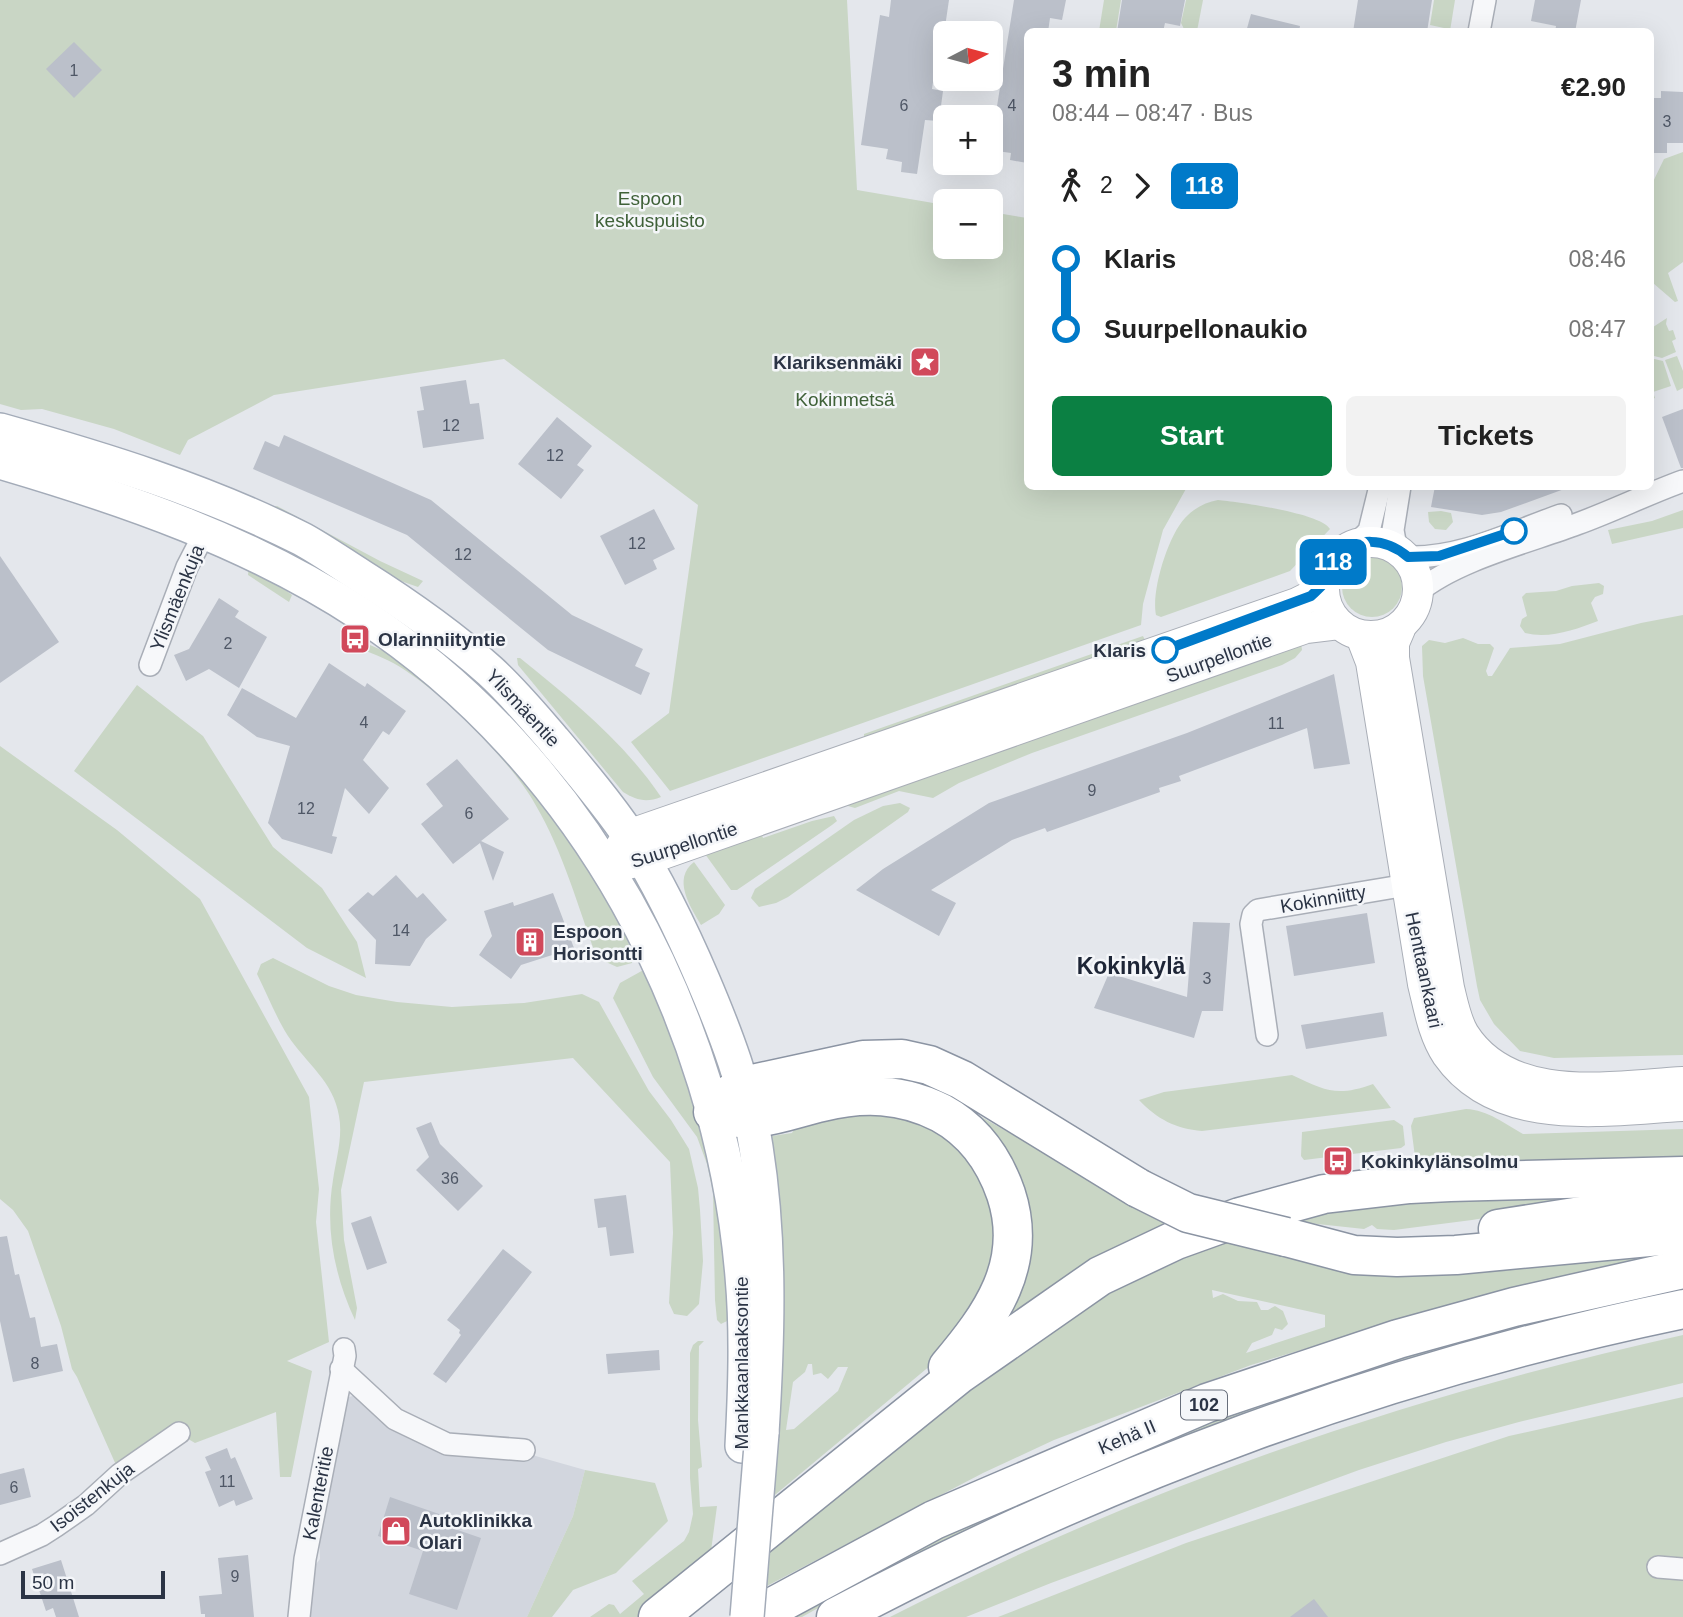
<!DOCTYPE html>
<html lang="en">
<head>
<meta charset="utf-8">
<style>
  :root { --surface:#fff; --page:#f2f2f2; --text:#222; --muted:#767676; --accent:#0b8043 }
  body { margin:0; font-family:Helvetica,sans-serif; background:var(--page); color:var(--text); height:100vh; display:flex; flex-direction:column; font-size:26px; white-space:nowrap }
  * { box-sizing:border-box; margin:0 }
  p { font-size:23px; color:var(--muted) }
  .icon { flex:none; width:38px; height:38px; fill:none; stroke:currentColor; stroke-width:2; stroke-linecap:round; stroke-linejoin:round }
  .map { position:relative; flex:1; overflow:hidden }
  .sheet { position:absolute; left:1024px; top:28px; width:630px; height:462px; display:flex; flex-direction:column; background:var(--surface); border-radius:10px; box-shadow:0 7px 28px #0002 }
  .sheet>* { flex:none }
  .badge { padding:0 14px; border-radius:10px; font-size:24px; line-height:46px }
  .needle { width:46px; rotate:84deg }
  .tools { position:absolute; left:933px; top:21px; display:grid; gap:14px }
  .tools a { display:grid; place-items:center; width:70px; height:70px; border-radius:10px; background:var(--surface); box-shadow:0 7px 28px #0002; font-size:35px }
  .scale { position:absolute; left:21px; bottom:18px; width:144px; box-sizing:border-box; padding-left:7px; border:4px solid #2b3445; border-top:0; font-size:19px; line-height:24px; white-space:nowrap; color:#2b3445; -webkit-text-stroke:5px #f4f6f9; paint-order:stroke }
  .map>.badge { position:absolute; translate:-50% -50%; box-shadow:0 0 0 4px #fff }
  .legs { display:flex; align-items:center; gap:10px; height:77px; padding:0 28px; font-size:23px }
  .legs p { margin-inline-start:auto }
  .overview { display:flex; align-items:center; justify-content:space-between; height:119px; padding:0 28px }
  h1 { font-size:38px; font-weight:600; line-height:52px }
  .action { display:flex; gap:14px; margin-top:auto; padding:14px 28px }
  .action a { flex:1; height:80px; border-radius:10px; background:var(--accent); color:#fff; font-size:28px; font-weight:600; line-height:80px; text-align:center }
  .action a+a { background:var(--page); color:var(--text) }
  ul { padding:0 28px; list-style:none }
  li { display:flex; align-items:center; gap:24px; height:70px; font-size:26px }
  li i { display:grid; place-items:center; width:10px; height:100%; margin:0 9px; background:currentColor }
  li i::after { content:''; width:18px; height:18px; margin:-9px; border:5px solid; border-radius:50%; background:var(--surface) }
  li p { margin-inline-start:auto }
  li:first-child i { background:linear-gradient(#0000 50%,currentColor 0) }
  li:last-child i { background:linear-gradient(currentColor 50%,#0000 0) }
  .map>svg:first-child { display:block }
  .built { fill:#d2d6de }
  .green { fill:#c9d6c5; fill-rule:evenodd }
  .building { fill:#bbc0ca }
  .lines { fill:none; stroke-linecap:round; stroke-linejoin:round }
  .street-casing { stroke:#a9aeb7; stroke-width:24 }
  .secondary-casing { stroke:#a9aeb7; stroke-width:32 }
  .primary-casing { stroke:#a3abb8; stroke-width:36 }
  .highway-casing { stroke:#8b94a3; stroke-width:41 }
  .street { stroke:#f7f8fa; stroke-width:21 }
  .secondary { stroke:#fff; stroke-width:30 }
  .primary { stroke:#fff; stroke-width:33 }
  .highway { stroke:#fff; stroke-width:38 }
  .primary-bridge-casing { stroke:#a3abb8; stroke-width:36; stroke-linecap:butt }
  .highway-bridge-casing { stroke:#8b94a3; stroke-width:41; stroke-linecap:butt }
  .primary-bridge { stroke:#fff; stroke-width:33 }
  .highway-bridge { stroke:#fff; stroke-width:38 }
  .line-1-casing { stroke:#fff; stroke-width:16 }
  .line-1 { stroke:#007ac9; stroke-width:10 }
  .stop-1-dot { fill:#fff; stroke:#007ac9; stroke-width:3.5 }
  .labels { text-anchor:middle; dominant-baseline:central; stroke-width:5; stroke-linejoin:round; paint-order:stroke }
  .number-label { font-size:16px; fill:#4f5766 }
  .shield { fill:#f4f6f9; stroke:#676e7b; stroke-width:2 }
  .shield-label { font-size:18px; font-weight:bold; fill:#2b3445 }
  .park-label { font-size:19px; fill:#3f6138; stroke:#f4f6f9 }
  .poi-label { font-size:19px; font-weight:bold; fill:#2b3445; stroke:#f4f6f9; text-anchor:start }
  .street-label { font-size:19px; fill:#2b3445; stroke:#f4f6f9 }
  .stop-label { font-size:19px; font-weight:bold; fill:#2b3445; stroke:#f4f6f9; text-anchor:end }
  .quarter-label { font-size:23px; font-weight:bold; fill:#1d2536; stroke:#f4f6f9 }
</style>
</head>
<body>
<div class="map">
<svg width="1683" height="1617" viewBox="0 0 1683 1617">
  <rect width="100%" height="100%" fill="#e4e7ec"/>
  <path class="built" d="M359 1394 415 1435 525 1453 585 1470 573 1516 527 1617H310L313 1568 320 1559 319 1534 346 1398Z"/>
  <g class="green">
    <path d="M0 0H847L857 190 945 205V247H990L991 212 1027 218V486L1187 487 1163 530 1143 604 1141 625 670 791 631 742 669 713 698 505 504 359 274 395 188 440 180 455 114 429 42 409 21 410 0 404Z"/>
    <path d="M1104 0H1121L1116 31H1099Z"/>
    <path d="M1186 0H1203L1197 31H1185L1181 23Z"/>
    <path d="M1434 0H1455L1450 31H1443L1444 28 1430 25Z"/>
    <path d="M1683 152V262L1668 273 1678 301 1675 302 1653 283 1650 284V188L1664 159Z"/>
    <path d="M1667 318 1666 324 1669 331 1673 330 1676 339 1672 341 1676 352 1662 358 1650 355V329Z"/>
    <path d="M1677 356 1683 371V388L1677 391 1665 360Z"/>
    <path d="M1650 358 1663 361 1671 386 1653 392 1655 398 1650 400Z"/>
    <path d="M1218 500C1239 502 1321 513 1330 529L1290 571 1161 617 1156 615C1151 591 1168 536 1185 518 1194 508 1206 502 1218 500Z"/>
    <path d="M277 506 380 561 423 581 418 587 395 579 273 507Z"/>
    <path d="M1683 510V528L1612 544 1608 530 1652 521Z"/>
    <path d="M1441 511 1451 513 1453 522 1446 530 1435 529 1429 522 1428 512Z"/>
    <circle cx="1372" cy="587" r="30"/>
    <path d="M249 564 292 595 289 602 248 575Z"/>
    <path d="M1599 583 1604 586 1603 594 1595 597 1591 603 1598 621C1575 630 1549 639 1525 633L1520 626 1522 619 1527 616 1522 597 1526 593 1556 591 1572 586Z"/>
    <path d="M1683 615V1055L1554 1058 1520 1051 1494 1024 1480 1000 1477 986 1423 676 1422 646 1429 640 1445 643 1463 638 1478 644H1490L1494 648 1486 671 1488 676H1492L1510 648 1560 644 1641 623Z"/>
    <path d="M1143 636 1146 642 864 738V734L878 729Z"/>
    <path d="M1301 643 1302 650 1295 658 1282 665 1032 753 959 783 933 798 899 791 855 808 848 806V803Z"/>
    <path d="M370 645 404 660 506 753 595 876 628 940 632 963 617 967 597 958C578 907 563 851 535 804 512 763 448 699 409 673 396 663 381 657 366 651Z"/>
    <path d="M517 658H520C571 699 624 742 661 797 646 803 636 800 623 792L518 665Z"/>
    <path d="M137 685 203 736 273 847 322 888 357 942 366 978 307 948 74 771Z"/>
    <path d="M0 746 117 830 200 899 309 1097 319 1189 316 1222 329 1342 287 1361 312 1371 291 1477H280L276 1412 195 1443 178 1433 120 1474 77 1377 72 1369 61 1326 28 1231 13 1210 0 1199Z"/>
    <path d="M900 803 910 808 908 812 788 897 776 903 759 907 751 898 755 889 854 820 883 806Z"/>
    <path d="M834 816 837 821 832 825 737 890H731L705 854 761 832 763 838 812 821Z"/>
    <path d="M694 862 725 905 719 914 701 925C690 906 672 879 694 862Z"/>
    <path d="M273 958 329 986 356 995 397 1002 452 1007 486 1005 524 1003 582 994 599 1002 649 1091 671 1120 689 1149 698 1188 700 1210 703 1261 699 1304 687 1316 674 1314 669 1303 673 1233 670 1162 573 1058 364 1082 341 1190 344 1240 357 1308 355 1320C334 1275 325 1228 333 1180 336 1159 343 1137 339 1116 334 1082 306 1063 288 1036 276 1017 267 994 257 974L261 964Z"/>
    <path d="M647 968 699 1103 734 1305 727 1321 721 1324 717 1320 715 1300 713 1192 707 1164 697 1137 653 1077 613 998 620 983Z"/>
    <path d="M1292 1075C1326 1091 1337 1097 1373 1084L1391 1108 1202 1131C1176 1129 1157 1119 1139 1100L1164 1092Z"/>
    <path d="M852 1105 943 1127 998 1200 995 1277 943 1355 770 1499 768 1149 772 1136 792 1133 799 1120ZM808 1364H812L813 1375 821 1373 828 1379 838 1367H848L838 1391 794 1429 786 1430 793 1382 805 1372Z"/>
    <path d="M962 1106 1015 1136 1186 1227 994 1335 1024 1216Z"/>
    <path d="M1466 1109C1488 1110 1505 1124 1523 1134L1683 1129V1164H1497L1442 1155 1415 1157 1411 1126 1414 1118Z"/>
    <path d="M1394 1120 1403 1126 1405 1145 1401 1148 1304 1160 1301 1156 1302 1132Z"/>
    <path d="M1665 1188 1472 1220 1394 1230 1377 1229 1372 1225 1364 1229 1299 1222 1296 1213 1343 1205Z"/>
    <path d="M1214 1237 1264 1252 1348 1265 1683 1249 1510 1288 1251 1365 1054 1440 983 1473 757 1591 762 1545 1072 1306ZM1212 1290 1325 1315V1327L1246 1353 1252 1343 1272 1335 1275 1328 1282 1330 1288 1324 1283 1311 1275 1306 1268 1310H1261L1257 1302 1238 1301 1223 1294 1213 1298Z"/>
    <path d="M1683 1284V1293L820 1607 802 1617H787L970 1521 1174 1434 1421 1349Z"/>
    <path d="M1683 1335V1383L1519 1422 1446 1442 1359 1470 1051 1583 966 1617H890C1143 1487 1405 1397 1683 1335Z"/>
    <path d="M698 1341H704L699 1346 698 1420 702 1467 698 1469 700 1507 717 1506 711 1551 643 1617H590L609 1604 614 1605 620 1614 644 1594 632 1581 684 1541 689 1532 693 1514 690 1478V1353L693 1345Z"/>
    <path d="M1683 1397V1617H998L1186 1543 1509 1436Z"/>
    <path d="M585 1470 655 1483 668 1521 616 1573 573 1590 552 1617H527L573 1516Z"/>
  </g>
  <g class="building">
    <path d="M891 0H949L945 27V57L937 55 932 89 943 91 939 121 925 120 917 174 901 172 902 162 886 159 888 149 861 145 880 15 889 17Z"/>
    <path d="M1014 0H1066L1062 20 1050 18 1048 32H1027V163L1010 160 1011 153 990 150Z"/>
    <path d="M1122 0H1185L1180 26 1165 23 1163 32H1117Z"/>
    <path d="M1358 0H1432L1427 32 1394 28V32H1353Z"/>
    <path d="M1535 0H1581L1575 32H1555L1556 26 1531 21Z"/>
    <path d="M1251 14 1300 26 1299 32H1246Z"/>
    <path d="M74 42 102 70 74 98 46 69Z"/>
    <path d="M1661 91 1683 92V143H1667V153H1650V98H1661Z"/>
    <path d="M466 380 470 404 479 403 484 439 423 448 417 411 424 410 420 387Z"/>
    <path d="M1683 409V468H1681L1662 417Z"/>
    <path d="M557 417 592 446 577 465 584 470 561 499 518 464Z"/>
    <path d="M284 435 431 500 572 615 643 649 635 666 650 673 641 695 548 650 407 535 253 469 265 441 279 447Z"/>
    <path d="M1435 486H1567V488L1501 512 1482 515 1431 507Z"/>
    <path d="M654 509 675 549 653 560 657 569 625 585 600 536Z"/>
    <path d="M0 556 59 642 0 683Z"/>
    <path d="M219 598 239 611 235 617 267 637 239 688 209 669 186 681 174 655 189 649Z"/>
    <path d="M329 663 365 687 367 683 406 711 389 735 383 731 363 760 389 788 369 814 345 788 332 836 337 837 332 854 282 839 268 823 290 746 257 737 227 715 242 688 296 718Z"/>
    <path d="M1334 674 1350 764 1314 769 1307 728 1179 776 1181 781 1159 788 1160 792 1047 832 1045 828 1012 840 931 890 956 903 939 936 856 890 883 869 989 803 1187 733Z"/>
    <path d="M457 759 509 819 481 841 504 852 493 881 480 843 453 864 421 824 443 806 426 784Z"/>
    <path d="M396 875 417 898 423 893 447 920 426 939 410 966 375 964 376 940 348 910 368 892 373 896Z"/>
    <path d="M553 893 574 948 521 965 511 979 479 955 492 936 484 911 513 902 514 906Z"/>
    <path d="M1367 913 1375 963 1294 976 1286 926Z"/>
    <path d="M1193 922 1230 923 1223 1011H1202L1194 1038 1094 1008 1109 973 1187 997Z"/>
    <path d="M1383 1012 1387 1036 1306 1049 1301 1025Z"/>
    <path d="M431 1122 440 1144 483 1186 458 1211 416 1170 429 1157 416 1128Z"/>
    <path d="M626 1195 634 1253 610 1256 606 1227 598 1228 594 1199Z"/>
    <path d="M371 1216 387 1263 367 1270 351 1223Z"/>
    <path d="M7 1236 15 1275 19 1274 30 1318 35 1317 41 1347 57 1344 63 1371 13 1382 0 1321V1237Z"/>
    <path d="M503 1249 532 1272 446 1383 433 1374 461 1335 459 1333 460 1330 447 1320Z"/>
    <path d="M659 1350 660 1370 608 1374 606 1354Z"/>
    <path d="M227 1448 231 1459 235 1457 253 1499 236 1506 234 1500 219 1507 205 1472 211 1470 205 1457Z"/>
    <path d="M24 1468 31 1497 0 1505V1474Z"/>
    <path d="M390 1497 439 1514 448 1518 446 1526 481 1538 457 1610 409 1594 423 1551 378 1536Z"/>
    <path d="M248 1555 254 1617H205V1614H201L199 1596 222 1594 218 1558Z"/>
    <path d="M61 1560 74 1601 79 1617H56L53 1608 46 1611 32 1569Z"/>
    <path d="M1314 1599 1328 1617H1290Z"/>
  </g>
  <g class="lines">
    <g class="street-casing">
      <g id="street">
        <path d="M1479 32 1485 0"/>
        <path d="M1356 544 1369 531 1380 486"/>
        <path d="M1396 547 1393 530 1400 486"/>
        <path d="M1407 557C1461 559 1512 532 1561 515"/>
        <path d="M1418 592C1456 560 1529 542 1577 524 1613 511 1647 494 1683 481"/>
        <path d="M150 665 187 567 205 532"/>
        <path d="M1267 1035 1251 924 1253 915 1258 910 1419 883"/>
        <path d="M341 1369 395 1419 447 1444 524 1450"/>
        <path d="M0 1554 42 1535 56 1526 86 1505 120 1474 179 1433"/>
        <path d="M1658 1567 1683 1569"/>
        <path d="M299 1617 305 1559 345 1356 344 1349"/>
      </g>
    </g>
    <g class="secondary-casing">
      <g id="secondary">
        <circle cx="1371" cy="589" r="47"/>
        <path d="M1400 629 1394 643V658L1449 988C1453 1004 1456 1021 1464 1034 1510 1106 1611 1086 1683 1082"/>
        <path d="M1361 636 1371 662 1423 984C1429 1008 1433 1034 1447 1055 1499 1129 1606 1110 1683 1106"/>
        <path d="M621 865 643 861 1306 628 1339 624"/>
        <path d="M607 868 628 835 1297 603 1311 596 1324 583"/>
      </g>
    </g>
    <g class="primary-casing">
      <g id="primary">
        <path d="M0 430C103 459 205 490 302 539 322 550 342 564 361 576 407 605 450 635 490 671 513 692 532 715 552 738 579 770 607 803 630 837 658 882 682 931 703 980 726 1034 747 1089 756 1147 771 1242 768 1337 762 1433"/>
        <path d="M0 462C126 499 251 542 362 615 583 760 720 1014 742 1276 747 1332 745 1389 742 1446"/>
      </g>
    </g>
    <g class="highway-casing">
      <g id="highway">
        <path d="M1498 1229 1683 1200"/>
        <path d="M1286 1237 1354 1255 1397 1257 1456 1255 1683 1234"/>
        <path d="M948 1367C991 1316 1029 1264 1006 1194 994 1159 974 1131 941 1113 902 1093 863 1092 822 1102 783 1111 752 1127 713 1112L724 1098 743 1086 863 1060 902 1059 929 1065 962 1080 1138 1188"/>
        <path d="M658 1617 958 1375 1100 1276 1176 1240 1240 1217 1324 1194 1410 1184 1450 1182 1683 1176"/>
        <path d="M754 1617 934 1520 1207 1403 1398 1339 1514 1307 1683 1269"/>
        <path d="M836 1617C1107 1474 1383 1371 1683 1309"/>
      </g>
    </g>
    <use href="#street" class="street"/>
    <use href="#secondary" class="secondary"/>
    <use href="#primary" class="primary"/>
    <use href="#highway" class="highway"/>
    <g class="primary-bridge-casing">
      <path id="primary-bridge" d="M747 1617 762 1433"/>
    </g>
    <g class="highway-bridge-casing">
      <path id="highway-bridge" d="M1138 1188 1188 1213 1286 1237"/>
    </g>
    <use href="#primary-bridge" class="primary-bridge"/>
    <use href="#highway-bridge" class="highway-bridge"/>
  </g>
  <g class="lines">
    <g class="line-1-casing">
      <path id="line-1" d="M1165 650 1311 596C1315 592 1320 588 1323 584 1328 576 1328 567 1335 559 1355 535 1386 538 1408 557L1439 556 1514 531"/>
    </g>
    <use href="#line-1" class="line-1"/>
  </g>
  <defs>
    <g id="sight-square" transform="scale(1.575)"><rect x="-9" y="-9" width="18" height="18" rx="4" fill="#d1495b" stroke="#f4f6f9"/><path d="M0-6L1.8-2.2L6-1.7L2.9 1.2L3.7 5.4L0 3.3L-3.7 5.4L-2.9 1.2L-6-1.7L-1.8-2.2Z" fill="#fff"/></g>
    <g id="bus-square" transform="scale(1.575)"><rect x="-9" y="-9" width="18" height="18" rx="4" fill="#d1495b" stroke="#f4f6f9"/><path d="M-5-6H5V4H4V6H2V4H-2V6H-4V4H-5ZM-3.5-4V0h7V-4ZM-3.5 1.2v1.5H-2V1.2ZM2 1.2v1.5H3.5V1.2Z" fill="#fff"/></g>
    <g id="building-square" transform="scale(1.575)"><rect x="-9" y="-9" width="18" height="18" rx="4" fill="#d1495b" stroke="#f4f6f9"/><path d="M-4-6H4V6H1V3H-1V6H-4ZM-2.5-4.3h1.7v1.8h-1.7ZM.8-4.3h1.7v1.8H.8ZM-2.5-1h1.7V.8h-1.7ZM.8-1h1.7V.8H.8Z" fill="#fff"/></g>
    <g id="shop-square" transform="scale(1.575)"><rect x="-9" y="-9" width="18" height="18" rx="4" fill="#d1495b" stroke="#f4f6f9"/><path d="M-5-2.5h2.3a2.7 3.5 0 0 1 5.4 0H5L5.5 6h-11ZM-1.5-2.5h3a1.5 2.3 0 0 0-3 0Z" fill="#fff"/></g>
  </defs>
  <g fill-rule="evenodd">
    <use href="#sight-square" x="925" y="362"/>
    <use href="#bus-square" x="355" y="639"/>
    <use href="#building-square" x="530" y="942"/>
    <use href="#bus-square" x="1338" y="1161"/>
    <use href="#shop-square" x="396" y="1531"/>
  </g>
  <g class="stop-1-dot">
    <circle cx="1514" cy="531" r="12"/>
    <circle cx="1165" cy="650" r="12"/>
  </g>
  <g class="labels">
    <g class="number-label">
      <text x="74" y="70">1</text>
      <text x="904" y="105">6</text>
      <text x="1012" y="105">4</text>
      <text x="1667" y="121">3</text>
      <text x="451" y="425">12</text>
      <text x="555" y="455">12</text>
      <text x="637" y="543">12</text>
      <text x="463" y="554">12</text>
      <text x="228" y="643">2</text>
      <text x="364" y="722">4</text>
      <text x="1276" y="723">11</text>
      <text x="1092" y="790">9</text>
      <text x="306" y="808">12</text>
      <text x="469" y="813">6</text>
      <text x="401" y="930">14</text>
      <text x="1207" y="978">3</text>
      <text x="450" y="1178">36</text>
      <text x="35" y="1363">8</text>
      <text x="227" y="1481">11</text>
      <text x="14" y="1487">6</text>
      <text x="235" y="1576">9</text>
    </g>
    <rect class="shield" x="1181" y="1390.5" width="46" height="29" rx="5"/>
    <g class="shield-label">
      <text x="1204" y="1405">102</text>
    </g>
    <g class="park-label">
      <text x="650" y="198">Espoon<tspan x="650" dy="22">keskuspuisto</tspan></text>
      <text x="845" y="399">Kokinmetsä</text>
    </g>
    <g class="poi-label">
      <text x="902" y="362" text-anchor="end">Klariksenmäki</text>
      <text x="378" y="639">Olarinniityntie</text>
      <text x="553" y="931">Espoon<tspan x="553" dy="22">Horisontti</tspan></text>
      <text x="1361" y="1161">Kokinkylänsolmu</text>
      <text x="419" y="1520">Autoklinikka<tspan x="419" dy="22">Olari</tspan></text>
    </g>
    <g class="street-label">
      <text transform="translate(177 598) rotate(-68)">Ylismäenkuja</text>
      <text transform="translate(1219 658) rotate(-20)">Suurpellontie</text>
      <text transform="translate(523 708) rotate(47)">Ylismäentie</text>
      <text transform="translate(684 845) rotate(-18)">Suurpellontie</text>
      <text transform="translate(1323 899) rotate(-10)">Kokinniitty</text>
      <text transform="translate(1424 970) rotate(78)">Henttaankaari</text>
      <text transform="translate(741 1363) rotate(-90)">Mankkaanlaaksontie</text>
      <text transform="translate(1127 1437) rotate(-23)">Kehä II</text>
      <text transform="translate(318 1493) rotate(-79)">Kalenteritie</text>
      <text transform="translate(92 1497) rotate(-38)">Isoistenkuja</text>
    </g>
    <g class="stop-label">
      <text x="1146" y="650">Klaris</text>
    </g>
    <g class="quarter-label">
      <text x="1131" y="966">Kokinkylä</text>
    </g>
  </g>
</svg>
<div class="tools">
<a><svg class="needle" viewBox="-14 -14 28 28"><path d="M0-13l5 13h-10z" fill="#e53935"/><path d="M0 13l5-13h-10z" fill="#767676"/></svg></a>
<a>+</a>
<a>−</a>
</div>
<div class="scale">50 m</div>
<b class="badge" style="left:1333px;top:562px;background:#007ac9;color:#fff">118</b>
<section class="sheet">
<div class="overview"><div><h1>3 min</h1><p>08:44 – 08:47 · Bus</p></div><b>€2.90</b></div>
<div class="legs"><svg class="icon" aria-label="walk" viewBox="0 0 24 24"><circle cx="13" cy="4" r="2"/><path d="M13 8l-2 6 4 7M11 14l-3 7M7 12l3-4h3l4 4"/></svg>2<svg class="icon" aria-label="forward" viewBox="0 0 24 24"><path d="M9 5l7 7-7 7"/></svg><b class="badge" style="background:#007ac9;color:#fff">118</b></div>
<ul>
<li><i style="color:#007ac9"></i><b>Klaris</b><p>08:46</p></li>
<li><i style="color:#007ac9"></i><b>Suurpellonaukio</b><p>08:47</p></li>
</ul>
<div class="action"><a>Start</a><a>Tickets</a></div>
</section>
</div>
</body>
</html>
